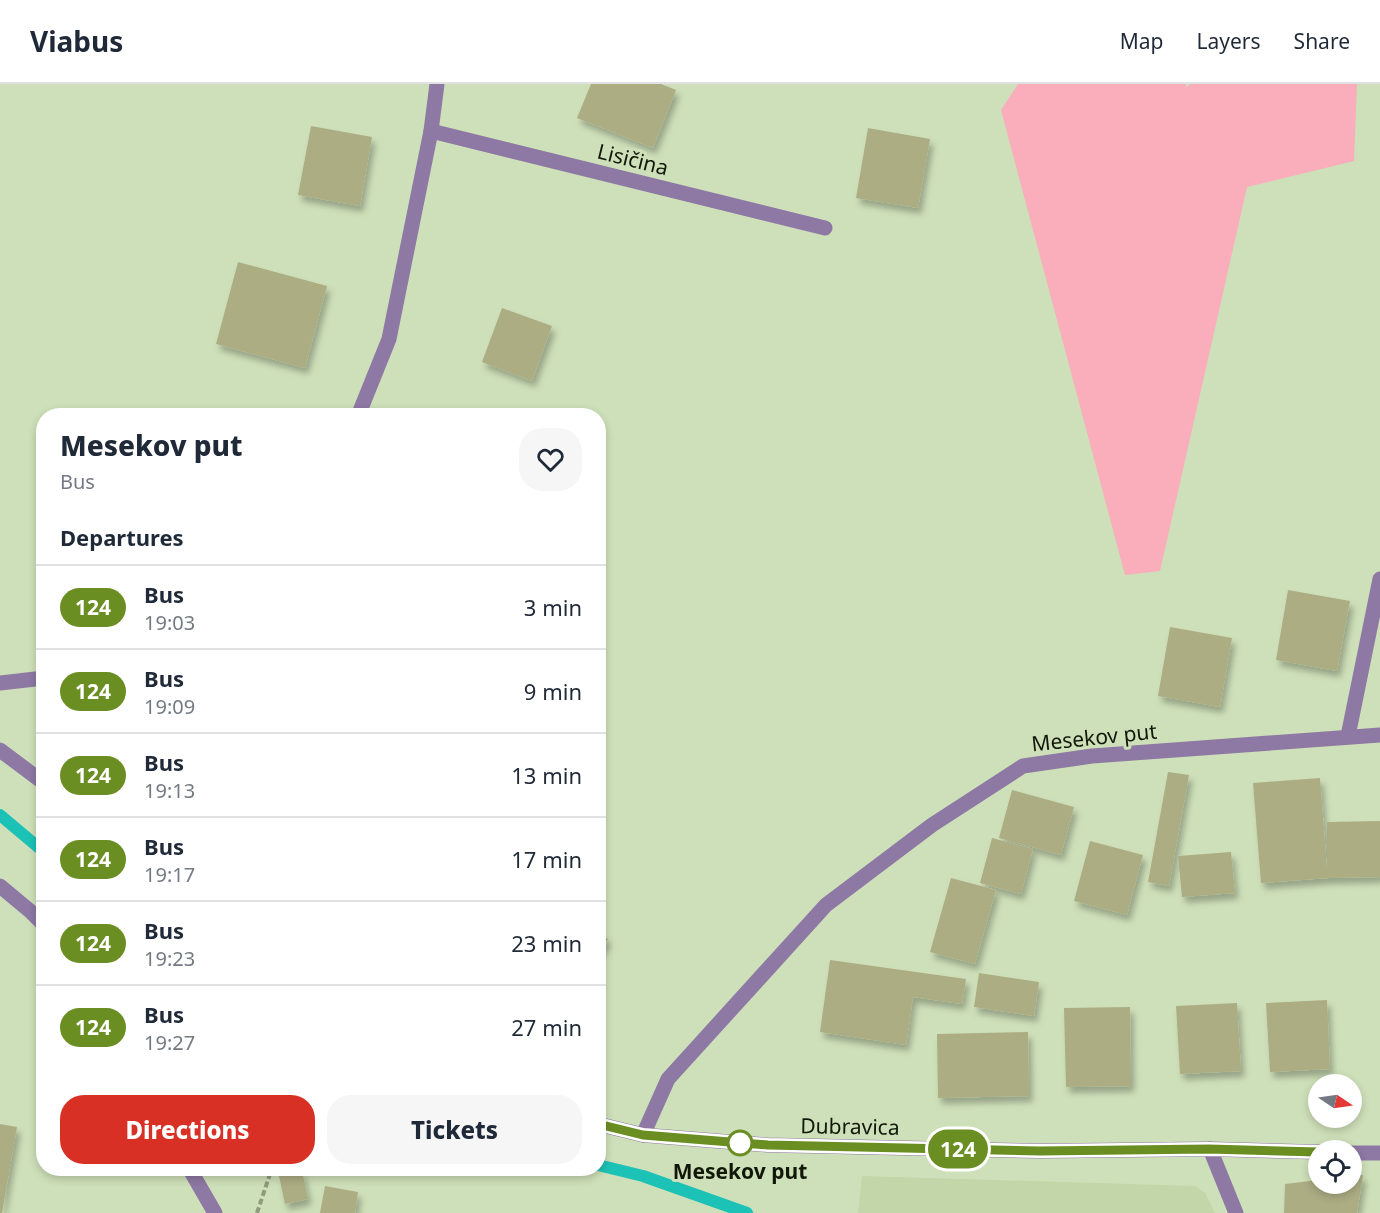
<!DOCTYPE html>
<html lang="en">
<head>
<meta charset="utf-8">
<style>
  :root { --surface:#fff; --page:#f6f6f7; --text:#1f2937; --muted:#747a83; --line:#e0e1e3; --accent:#d93025 }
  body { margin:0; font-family:"Noto Sans",sans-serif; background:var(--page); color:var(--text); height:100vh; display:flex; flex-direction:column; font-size:22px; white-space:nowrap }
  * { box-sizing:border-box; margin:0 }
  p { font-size:20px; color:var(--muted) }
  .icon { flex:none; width:33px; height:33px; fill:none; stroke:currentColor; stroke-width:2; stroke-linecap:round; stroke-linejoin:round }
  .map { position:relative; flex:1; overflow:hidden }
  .details { position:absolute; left:36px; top:324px; width:570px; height:768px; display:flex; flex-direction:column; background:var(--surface); border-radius:24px; box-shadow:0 3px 9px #0003 }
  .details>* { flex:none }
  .badge { padding:0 12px; border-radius:20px; font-size:21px; line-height:39px }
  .needle { width:39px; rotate:103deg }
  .tools { position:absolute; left:1308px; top:990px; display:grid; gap:12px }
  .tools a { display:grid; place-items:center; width:54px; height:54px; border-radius:50%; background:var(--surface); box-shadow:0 3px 9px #0003; font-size:30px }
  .map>.badge { position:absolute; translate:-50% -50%; box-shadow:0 0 0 3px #fff }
  h2 { padding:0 24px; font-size:22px; line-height:54px }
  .round { display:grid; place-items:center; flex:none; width:63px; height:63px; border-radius:24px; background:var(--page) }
  .overview { display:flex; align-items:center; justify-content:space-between; height:102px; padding:0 24px }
  h1 { font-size:28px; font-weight:800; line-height:45px }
  .cta { display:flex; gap:12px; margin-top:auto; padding:12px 24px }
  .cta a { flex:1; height:69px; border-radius:24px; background:var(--accent); color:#fff; font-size:24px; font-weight:800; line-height:69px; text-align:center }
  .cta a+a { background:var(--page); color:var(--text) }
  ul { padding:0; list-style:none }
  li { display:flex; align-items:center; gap:18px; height:84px; padding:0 24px; border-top:2px solid var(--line) }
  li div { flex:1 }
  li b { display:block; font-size:22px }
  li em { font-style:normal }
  li .badge { min-width:66px; font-weight:700; text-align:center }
  header { display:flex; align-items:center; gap:36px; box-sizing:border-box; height:84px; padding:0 30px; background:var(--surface); border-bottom:2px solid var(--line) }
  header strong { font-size:28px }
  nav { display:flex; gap:33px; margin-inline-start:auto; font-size:21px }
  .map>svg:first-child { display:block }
  .built { fill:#c2d6a9 }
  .green { fill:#faadbb }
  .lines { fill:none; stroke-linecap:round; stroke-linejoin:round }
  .stream { stroke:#1dc2b7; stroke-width:12 }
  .building { fill:#adad84; filter:url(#shadow) }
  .path { stroke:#8e9b7d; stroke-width:4; stroke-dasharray:6 3; stroke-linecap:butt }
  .minor { stroke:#8e78a4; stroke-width:15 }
  .tertiary { stroke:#8e78a4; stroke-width:15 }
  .line-casing { stroke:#fff; stroke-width:14 }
  .line { stroke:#6b8e23; stroke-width:9 }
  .stop-dot { fill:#fff; stroke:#6b8e23; stroke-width:3 }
  .labels { text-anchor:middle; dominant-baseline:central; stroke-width:6; stroke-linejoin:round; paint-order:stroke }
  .street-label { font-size:21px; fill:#111709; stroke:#cee0b9 }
  .stop-label { font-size:21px; font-weight:bold; fill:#111709; stroke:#cee0b9 }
</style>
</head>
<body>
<header>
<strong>Viabus</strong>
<nav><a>Map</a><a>Layers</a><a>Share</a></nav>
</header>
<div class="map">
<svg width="1380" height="1129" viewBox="0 0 1380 1129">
  <defs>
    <filter id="shadow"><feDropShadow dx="3.5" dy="6" stdDeviation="3" flood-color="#0004"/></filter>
  </defs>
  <rect width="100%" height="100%" fill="#cee0b9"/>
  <path class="built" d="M862 1092 1195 1102 1205 1109 1215 1129H858Z"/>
  <path class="green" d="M1018 0H1186V3L1191 0H1357L1354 77 1247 103 1160 487 1125 491 1001 26Z"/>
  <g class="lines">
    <g class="stream">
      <path d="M0 731 44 768"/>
      <path d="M598 1081 643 1092 747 1129"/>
    </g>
  </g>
  <g class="building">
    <path d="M591 0H661L676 6 653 64 577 34Z"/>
    <path d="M311 42 372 53 360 122 298 111Z"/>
    <path d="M868 44 930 55 918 124 856 114Z"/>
    <path d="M238 178 327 202 305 284 216 260Z"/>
    <path d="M502 224 552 242 532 297 482 278Z"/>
    <path d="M1288 506 1350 517 1337 587 1276 576Z"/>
    <path d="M1170 543 1232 554 1220 623 1158 612Z"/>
    <path d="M1168 688 1189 691 1169 802 1148 798Z"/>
    <path d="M1320 694 1327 786V738L1380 737V793L1328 794 1261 799 1253 699Z"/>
    <path d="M1012 706 1074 723 1061 771 999 754Z"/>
    <path d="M992 754 1033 765 1021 810 980 799Z"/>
    <path d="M1090 757 1143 771 1127 831 1074 817Z"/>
    <path d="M1231 768 1235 809 1182 813 1178 772Z"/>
    <path d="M951 794 996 806 975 880 930 868Z"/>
    <path d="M598 849 608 855 598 870Z"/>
    <path d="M830 876 966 895 962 920 913 913 906 961 820 948Z"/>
    <path d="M979 889 1039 898 1034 932 974 923Z"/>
    <path d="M1327 916 1330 985 1270 988 1266 919Z"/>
    <path d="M1237 919 1241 987 1180 990 1176 922Z"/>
    <path d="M1130 923 1131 1002 1066 1003 1064 924Z"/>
    <path d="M1028 948 1029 1012 938 1014 937 950Z"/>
    <path d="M0 1040 17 1043 2 1129H0Z"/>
    <path d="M302 1087 308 1115 285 1120 279 1092Z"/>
    <path d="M1363 1091 1357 1129H1284L1285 1100 1318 1096V1100H1352V1092Z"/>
    <path d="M325 1102 358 1108 355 1129H320Z"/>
  </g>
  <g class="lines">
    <path class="path" d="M257 1129 272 1084"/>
    <g class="minor">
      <path d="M431 47 825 144"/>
      <path d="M1348 652 1380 495"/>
      <path d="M643 1051 668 995 826 821 932 741 1023 682 1092 672 1380 651"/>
      <path d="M1210 1065 1236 1129"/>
    </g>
    <g class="tertiary">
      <path d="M358 332 389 255 431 47 437 0"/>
      <path d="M0 599 44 594"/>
      <path d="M0 666 44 699"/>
      <path d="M0 802 30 827 44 841"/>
      <path d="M598 1040 643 1051 768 1061 1040 1067 1210 1065 1318 1068"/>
      <path d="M1352 1069H1380"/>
      <path d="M189 1084 215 1129"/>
    </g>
  </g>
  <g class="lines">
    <g class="line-casing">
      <path id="line" d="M598 1040 643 1051 768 1061 1040 1067 1209 1065 1318 1068"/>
    </g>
    <use href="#line" class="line"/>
  </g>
  <circle class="stop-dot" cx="740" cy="1059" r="12"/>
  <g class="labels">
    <g class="street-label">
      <text transform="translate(633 75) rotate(14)">Lisičina</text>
      <text transform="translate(1094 653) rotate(-6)">Mesekov put</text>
      <text transform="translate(850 1042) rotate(1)">Dubravica</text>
    </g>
    <g class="stop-label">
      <text x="740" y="1087">Mesekov put</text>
    </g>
  </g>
</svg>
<div class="tools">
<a><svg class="needle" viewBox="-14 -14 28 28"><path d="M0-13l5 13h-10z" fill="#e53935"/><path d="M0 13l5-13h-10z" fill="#747a83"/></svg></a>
<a><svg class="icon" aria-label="locate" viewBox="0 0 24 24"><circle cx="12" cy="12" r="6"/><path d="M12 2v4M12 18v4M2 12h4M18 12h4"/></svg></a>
</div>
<b class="badge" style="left:958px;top:1065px;background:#6b8e23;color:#fff">124</b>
<section class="details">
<div class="overview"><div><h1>Mesekov put</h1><p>Bus</p></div><a class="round"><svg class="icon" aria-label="heart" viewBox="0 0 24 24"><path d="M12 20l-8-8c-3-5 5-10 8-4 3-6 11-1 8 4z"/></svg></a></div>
<h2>Departures</h2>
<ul>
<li><span class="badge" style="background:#6b8e23;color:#fff">124</span><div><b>Bus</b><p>19:03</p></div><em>3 min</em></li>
<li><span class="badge" style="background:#6b8e23;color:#fff">124</span><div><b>Bus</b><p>19:09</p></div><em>9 min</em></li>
<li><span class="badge" style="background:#6b8e23;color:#fff">124</span><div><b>Bus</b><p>19:13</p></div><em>13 min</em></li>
<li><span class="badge" style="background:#6b8e23;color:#fff">124</span><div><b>Bus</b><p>19:17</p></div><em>17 min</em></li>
<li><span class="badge" style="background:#6b8e23;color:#fff">124</span><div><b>Bus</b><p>19:23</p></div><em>23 min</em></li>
<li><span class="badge" style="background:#6b8e23;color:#fff">124</span><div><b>Bus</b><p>19:27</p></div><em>27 min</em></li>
</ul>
<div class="cta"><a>Directions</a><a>Tickets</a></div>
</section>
</div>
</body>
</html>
